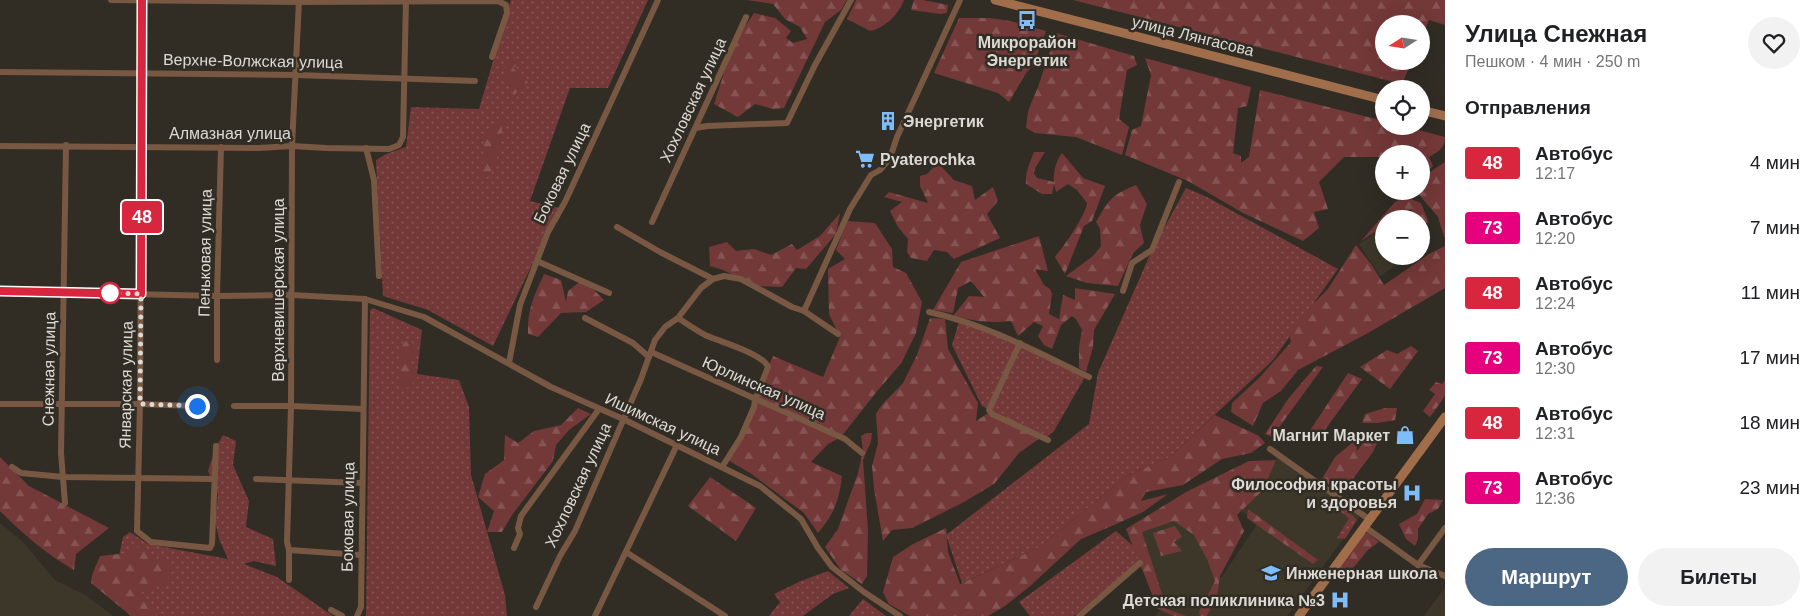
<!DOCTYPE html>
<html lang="ru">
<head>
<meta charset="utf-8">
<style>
  :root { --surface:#fff; --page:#f2f2f2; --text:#202124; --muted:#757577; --accent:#4b6784 }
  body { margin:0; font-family:Helvetica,sans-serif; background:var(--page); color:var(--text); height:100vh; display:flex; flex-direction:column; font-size:19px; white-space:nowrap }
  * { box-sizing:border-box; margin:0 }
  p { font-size:16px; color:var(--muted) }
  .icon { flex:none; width:28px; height:28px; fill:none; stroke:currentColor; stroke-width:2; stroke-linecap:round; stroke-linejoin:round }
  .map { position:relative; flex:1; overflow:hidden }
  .sheet { display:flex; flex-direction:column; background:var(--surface); width:375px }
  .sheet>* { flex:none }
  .badge { padding:0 10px; border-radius:4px; font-size:18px; line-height:32px }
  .needle { width:32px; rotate:258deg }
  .fabs { position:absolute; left:1375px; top:15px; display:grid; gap:10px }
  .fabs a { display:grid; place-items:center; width:55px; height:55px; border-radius:50%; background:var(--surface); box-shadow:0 5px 20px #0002; font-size:25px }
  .you { position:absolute; width:25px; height:25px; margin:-12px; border:4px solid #fff; border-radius:50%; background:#1a73e8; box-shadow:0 0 0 8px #1a73e833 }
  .map>.badge { position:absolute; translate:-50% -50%; box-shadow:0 0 0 2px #fff }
  h2 { padding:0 20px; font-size:19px; line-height:45px }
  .round { display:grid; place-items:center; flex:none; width:52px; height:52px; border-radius:26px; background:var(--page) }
  .overview { display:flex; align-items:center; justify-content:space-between; height:85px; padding:0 20px }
  h1 { font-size:24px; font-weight:600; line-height:38px }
  .primary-button { display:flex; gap:10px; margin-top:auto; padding:10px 20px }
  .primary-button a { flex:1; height:58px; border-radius:30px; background:var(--accent); color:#fff; font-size:20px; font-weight:600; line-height:58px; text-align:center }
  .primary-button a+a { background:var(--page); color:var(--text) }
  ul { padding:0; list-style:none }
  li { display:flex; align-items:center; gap:15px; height:65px; padding:0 20px }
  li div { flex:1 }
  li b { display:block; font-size:19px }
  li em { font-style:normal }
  li .badge { min-width:55px; font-weight:700; text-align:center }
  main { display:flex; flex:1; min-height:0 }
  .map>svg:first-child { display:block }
  .built { fill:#3d3729 }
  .grass { fill:url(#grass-dots) }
  .forest { fill:url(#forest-firs) }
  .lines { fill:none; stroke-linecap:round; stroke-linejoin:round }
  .street { stroke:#785743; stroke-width:6 }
  .secondary { stroke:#a16e4c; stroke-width:9 }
  .line-casing { stroke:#fff; stroke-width:11 }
  .line { stroke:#d7263d; stroke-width:8 }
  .walk { stroke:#dddad5; stroke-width:5; stroke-dasharray:0 9 }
  .stop-dot { fill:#fff; stroke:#d7263d; stroke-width:2.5 }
  .labels { text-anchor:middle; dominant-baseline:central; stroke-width:5; stroke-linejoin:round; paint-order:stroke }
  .street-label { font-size:16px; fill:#dddad5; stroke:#312d25 }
  .poi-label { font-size:16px; font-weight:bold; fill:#dddad5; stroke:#312d25; text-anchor:start }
</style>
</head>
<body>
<main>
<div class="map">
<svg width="1445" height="616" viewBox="0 0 1445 616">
  <defs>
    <pattern id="grass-dots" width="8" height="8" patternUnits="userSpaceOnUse" patternTransform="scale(1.25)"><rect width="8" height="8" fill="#733838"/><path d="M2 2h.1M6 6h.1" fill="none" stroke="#865454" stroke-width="1.8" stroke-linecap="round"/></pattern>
    <pattern id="forest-firs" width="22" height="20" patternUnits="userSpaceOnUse" patternTransform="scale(1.25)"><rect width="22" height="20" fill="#733838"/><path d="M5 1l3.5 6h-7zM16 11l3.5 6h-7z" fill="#865454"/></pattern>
  </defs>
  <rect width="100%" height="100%" fill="#312d25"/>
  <g class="built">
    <path d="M1384 228V256H1410L1380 276 1359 244Z"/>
    <path d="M1278 457 1360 516 1287 616H1154L1166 606 1136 530 1184 498 1221 578 1258 523 1240 510Z"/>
    <path d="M0 523 22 541 55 580 87 596 113 616H0Z"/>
    <path d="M1445 587V616H1424Z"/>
  </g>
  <g class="grass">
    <path d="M511 0H648L608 88H570L530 201 559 208 493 346 428 310 383 296 376 160 386 154 406 147 411 107 479 109Z"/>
    <path d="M1186 188 1207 197 1338 269 1273 360 1170 457 1128 475 1040 547 962 583 946 535 1089 424 1098 373 1152 250Z"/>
    <path d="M373 308 422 330 417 374 459 380 469 407 471 475 505 595 507 616H366L370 310Z"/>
    <path d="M959 322 1021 346 1085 377 1054 431 1047 437 982 406 952 345Z"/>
    <path d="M223 435 236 441 233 465 249 501 246 527 273 539 276 566 254 561 244 564 277 577 333 616H160L154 614 113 584 123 537 130 532 148 544 228 559 219 539 215 520 218 495 208 471 215 449Z"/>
    <path d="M1334 496 1357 520 1345 539 1337 538 1349 518 1328 502Z"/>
    <path d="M1116 531 1145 556 1074 616H1030L1019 602Z"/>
    <path d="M828 571 849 588 833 594 803 616H769L780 602 774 594 801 581Z"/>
    <path d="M863 599 886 616H849Z"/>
  </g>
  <g class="forest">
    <path d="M747 0H847L841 10 825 22 784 108 773 109 755 104 738 117 714 104 733 45 754 13 775 18 791 31 786 38 793 43 807 39 800 27 785 19 773 4Z"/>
    <path d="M856 0H904C899 14 885 28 870 31L847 19Z"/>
    <path d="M914 0H923L948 5 947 13 940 14 911 10Z"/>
    <path d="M1073 0H1445V25L1429 20 1421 39V24H1384V61H1412L1402 84Z"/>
    <path d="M959 18H990L1010 21 1046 31 1033 66 1026 73 1009 102 998 93 934 73Z"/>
    <path d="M1056 33 1134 56 1137 65 1127 70 1119 119 1129 127 1122 155 1076 137 1035 133 1026 128 1028 111 1038 87Z"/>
    <path d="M510 57 523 60 513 68 528 82 514 95C504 79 503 75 510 57Z"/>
    <path d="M1145 58 1251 87 1247 106 1238 108 1233 153 1241 156V163L1249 157 1260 90 1384 121V126H1403L1445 137C1445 149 1438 151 1429 157L1433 166 1421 178V154H1384V157H1344L1319 182 1328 209 1314 212 1319 228 1303 241 1243 213 1188 181 1125 155 1132 130 1141 126 1151 75Z"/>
    <path d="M507 112 500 137 496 168 487 177 481 179 485 133Z"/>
    <path d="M1034 152H1045L1035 168 1034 173 1037 178 1054 182C1053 172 1056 161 1062 153L1083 178 1105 186 1092 221 1084 226 1065 274 1055 257C1064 246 1086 215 1087 203L1077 190 1068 184 1056 192 1054 184 1052 194H1042L1026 184C1025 173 1030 162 1034 152Z"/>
    <path d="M1445 162V237H1444L1438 217 1416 191H1421C1421 176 1433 170 1445 162Z"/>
    <path d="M938 163 954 180 972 186 975 200 993 187 998 201 987 214 1000 238 954 259 947 252 934 250 927 261 911 258 907 252 908 239 898 227 890 211 902 202 884 197 889 192 928 203 920 186V176L927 174Z"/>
    <path d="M1136 185 1147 204 1140 225 1144 243 1133 253 1118 286 1087 283 1066 276 1093 256 1101 246 1100 229 1096 222C1109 200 1111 195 1136 185Z"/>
    <path d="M1406 197 1421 203 1429 223H1424L1410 209 1395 219H1384V226L1361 241 1395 202Z"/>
    <path d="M840 213 836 234 806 269 796 268 782 287 756 286 723 270 710 266 709 247 727 242 736 251 754 249 771 255 792 244 797 250 820 236Z"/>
    <path d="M847 221 875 223 892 249 893 267 906 273 922 302 916 333 902 362 874 395 841 437 828 444 811 462 842 476C839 501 834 514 818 533L804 513 750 473 728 460 773 356 823 377 840 337 829 314 828 269 845 259 836 250Z"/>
    <path d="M1039 236 1048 271 1035 269 1044 285 1050 289 1052 294 1049 314 1059 319 1063 295 1075 300V288L1115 294 1094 330 1093 347 1086 372 1079 368V347L1082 330 1076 319 1072 316 1061 325 1052 349 1044 345 1038 336 1043 326 1034 322 1018 336 1011 321C993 323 971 322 954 315L969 296 984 297 971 281 958 288 953 313 933 310 961 262Z"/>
    <path d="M1356 245 1371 264 1384 285 1429 254 1445 246V288L1368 333 1298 370 1281 391 1263 403 1253 426 1231 412 1232 403 1260 377 1291 342 1288 329 1328 289Z"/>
    <path d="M544 274 561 280 566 302 568 291 583 279 604 300 586 312 561 313 538 337 528 334C527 310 534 296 544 274Z"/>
    <path d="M930 318 945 319 948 349 978 403 976 421 990 412H993L1016 421 1040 438 1019 453 994 484 964 502 912 528 892 530 883 541 874 489 872 466 878 443 876 414 881 406 903 383 917 355Z"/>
    <path d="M407 339 418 347 410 361 418 377 408 388 400 384 401 348Z"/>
    <path d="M1411 346 1418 351 1390 389 1360 367 1387 350 1397 354Z"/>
    <path d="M1316 366 1323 367 1272 437 1265 434 1288 399Z"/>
    <path d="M1348 373 1362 379 1319 438 1309 432Z"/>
    <path d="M1445 380V396L1430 417 1423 411 1435 394 1429 390 1436 382 1442 384Z"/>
    <path d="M578 408 591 414 569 430 556 445 553 461 512 515 502 532H487L494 511 478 497 485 474 504 460 505 435 518 443 534 431 561 425Z"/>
    <path d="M1385 408H1397L1395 420 1378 423H1362L1365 414Z"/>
    <path d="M1215 415 1259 436 1265 443 1251 453 1222 459 1183 485 1146 492 1141 501 1168 494 1143 512 1114 525 1081 539 1029 587 1005 606 988 616H910L889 604 883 592 893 557 913 544 946 528 948 552 960 584 1040 547 1128 475 1170 457Z"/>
    <path d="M1370 432 1381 434 1373 452 1341 495 1322 479 1335 457 1352 443 1357 434V451Z"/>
    <path d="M866 433H872L871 441 863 460 868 531 867 576 862 584 841 570 825 547 838 529 858 473 863 451 861 436Z"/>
    <path d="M0 457 29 486 109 528 76 554 74 570C46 554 23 534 0 511Z"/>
    <path d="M1276 460 1263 490 1237 515 1244 531 1220 576 1217 596 1207 616H1200L1199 612 1215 581 1207 559 1194 535 1174 521 1142 532 1167 609 1186 616H1174L1158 609 1126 529 1186 492 1249 461Z"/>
    <path d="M710 477 756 508 736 541 688 506Z"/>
    <path d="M1425 499 1443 500 1438 509 1428 514 1418 529V539L1415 546 1406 539 1399 524 1417 514Z"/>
    <path d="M1248 509 1318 560 1313 564 1247 518Z"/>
    <path d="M1175 526 1182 537 1174 542 1182 551 1161 556 1153 533Z"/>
    <path d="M1368 533 1379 542 1368 550 1353 568 1338 570 1360 534Z"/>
    <path d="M135 546 171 566 167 584 140 593 158 616H131L91 583 92 575 100 556 127 553Z"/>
  </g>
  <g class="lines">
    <g class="street">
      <path d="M111 0 299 2 498 1 506 5 507 13 492 57"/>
      <path d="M142 0 140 404 137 531 151 542 210 548 212 544 216 446"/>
      <path d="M0 72 296 75 475 81"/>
      <path d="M696 128 707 126 787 123 815 65 851 0"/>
      <path d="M0 146 259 148 292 146 326 148 389 149 399 145 403 137 406 0"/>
      <path d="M366 148 374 180 379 276"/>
      <path d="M652 222 746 17"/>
      <path d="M617 227 660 252 713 279 724 276 741 279 792 307 804 311 838 334"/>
      <path d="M537 261 609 293"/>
      <path d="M0 291 217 296 292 295 365 299 424 317 551 387 623 419 760 486 801 519 818 548 832 567 864 592 900 616"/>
      <path d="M1123 291 1132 263 1152 250 1179 182"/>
      <path d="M804 311 850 209 871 175 880 170 890 158 897 137 960 0"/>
      <path d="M929 312C985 324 1037 352 1089 377"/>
      <path d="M585 318 633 343 649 357"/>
      <path d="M678 318C687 324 696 330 705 335 718 341 764 354 768 367L755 400 754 407 741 437 722 467"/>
      <path d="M1020 343 989 410 992 414 1048 440"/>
      <path d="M651 352 845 439 862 453"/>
      <path d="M217 360V296L221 147"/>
      <path d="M509 363 520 305 548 232 565 202 658 0"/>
      <path d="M0 404H140L197 406"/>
      <path d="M234 406H291L363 409"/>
      <path d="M1270 449 1370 520"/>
      <path d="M12 467 21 473 63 477 214 479"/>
      <path d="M256 479 361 483"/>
      <path d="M65 503 61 453 66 145"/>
      <path d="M1365 527 1418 565 1445 576"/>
      <path d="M514 548 520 534 518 528 521 516 599 409"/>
      <path d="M289 550 361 555"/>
      <path d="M626 552 725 616"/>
      <path d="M1418 565 1445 528"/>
      <path d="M289 580V550L287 542 291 406 292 146 299 0"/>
      <path d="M536 607 560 556 575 531 641 379 655 340 665 327 678 318 701 288 713 279"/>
      <path d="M331 610 342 616"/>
      <path d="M357 616 361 607 365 299"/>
      <path d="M595 616 677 445"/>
      <path d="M1079 616 1140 563"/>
    </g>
    <g class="secondary">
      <path d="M995 0 1384 100"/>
      <path d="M1421 110 1445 116"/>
      <path d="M1299 616 1445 417"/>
    </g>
  </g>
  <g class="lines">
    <g class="line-casing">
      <path id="line" d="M0 291 141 294 142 0"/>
    </g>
    <use href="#line" class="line"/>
    <path class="walk" d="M110 293 141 294 140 404 197 406"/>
  </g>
  <defs>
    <g id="bus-bare" transform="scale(1.5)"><path d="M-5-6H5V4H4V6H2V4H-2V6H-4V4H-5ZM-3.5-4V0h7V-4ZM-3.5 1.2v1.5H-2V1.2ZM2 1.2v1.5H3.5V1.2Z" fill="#7fbdfa" stroke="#312d25" stroke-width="2.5" paint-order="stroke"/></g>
    <g id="building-bare" transform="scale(1.5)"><path d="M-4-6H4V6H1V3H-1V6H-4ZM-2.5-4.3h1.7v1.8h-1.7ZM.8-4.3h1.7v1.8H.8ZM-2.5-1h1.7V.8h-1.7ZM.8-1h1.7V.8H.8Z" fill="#7fbdfa" stroke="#312d25" stroke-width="2.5" paint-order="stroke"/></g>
    <g id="supermarket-bare" transform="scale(1.5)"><path d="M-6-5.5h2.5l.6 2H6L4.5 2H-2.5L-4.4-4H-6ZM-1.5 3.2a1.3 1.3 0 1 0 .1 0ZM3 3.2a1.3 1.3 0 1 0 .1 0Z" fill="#7fbdfa" stroke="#312d25" stroke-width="2.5" paint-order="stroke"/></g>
    <g id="shop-bare" transform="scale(1.5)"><path d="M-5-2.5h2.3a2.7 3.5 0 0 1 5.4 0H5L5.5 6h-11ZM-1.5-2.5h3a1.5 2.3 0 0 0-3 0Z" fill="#7fbdfa" stroke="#312d25" stroke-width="2.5" paint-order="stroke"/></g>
    <g id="hospital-bare" transform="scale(1.5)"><path d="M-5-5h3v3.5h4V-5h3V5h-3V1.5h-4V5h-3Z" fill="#7fbdfa" stroke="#312d25" stroke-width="2.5" paint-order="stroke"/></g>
    <g id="school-bare" transform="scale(1.5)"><path d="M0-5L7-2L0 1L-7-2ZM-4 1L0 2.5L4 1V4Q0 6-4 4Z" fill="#7fbdfa" stroke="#312d25" stroke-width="2.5" paint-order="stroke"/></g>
  </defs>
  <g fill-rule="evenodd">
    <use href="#bus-bare" x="1027" y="20"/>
    <use href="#building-bare" x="888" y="121"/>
    <use href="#supermarket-bare" x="865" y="159"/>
    <use href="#shop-bare" x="1405" y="435"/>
    <use href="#hospital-bare" x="1412" y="493"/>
    <use href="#school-bare" x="1271" y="573"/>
    <use href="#hospital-bare" x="1340" y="600"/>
  </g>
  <circle class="stop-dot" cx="110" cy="293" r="10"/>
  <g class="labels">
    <g class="street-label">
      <text transform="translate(1193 36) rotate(14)">улица Лянгасова</text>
      <text transform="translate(253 61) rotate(1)">Верхне-Волжская улица</text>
      <text transform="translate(693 100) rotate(-65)">Хохловская улица</text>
      <text x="230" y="133">Алмазная улица</text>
      <text transform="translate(562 173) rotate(-64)">Боковая улица</text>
      <text transform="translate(205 253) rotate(-89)">Пеньковая улица</text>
      <text transform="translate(278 290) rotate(-90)">Верхневишерская улица</text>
      <text transform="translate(49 369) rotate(-89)">Снежная улица</text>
      <text transform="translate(126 385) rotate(-89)">Январская улица</text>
      <text transform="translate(764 388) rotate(24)">Юрлинская улица</text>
      <text transform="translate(663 424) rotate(25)">Ишимская улица</text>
      <text transform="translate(578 485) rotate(-65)">Хохловская улица</text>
      <text transform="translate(348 517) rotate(-89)">Боковая улица</text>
    </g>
    <g class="poi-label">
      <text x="1027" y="42" text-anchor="middle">Микрорайон<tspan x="1027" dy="18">Энергетик</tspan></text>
      <text x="903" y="121">Энергетик</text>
      <text x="880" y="159">Pyaterochka</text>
      <text x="1390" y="435" text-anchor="end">Магнит Маркет</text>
      <text x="1397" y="484" text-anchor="end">Философия красоты<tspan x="1397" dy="18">и здоровья</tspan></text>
      <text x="1286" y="573">Инженерная школа</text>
      <text x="1325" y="600" text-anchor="end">Детская поликлиника №3</text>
    </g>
  </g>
</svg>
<div class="fabs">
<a><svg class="needle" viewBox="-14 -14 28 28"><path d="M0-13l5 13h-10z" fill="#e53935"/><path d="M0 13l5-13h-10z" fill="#757577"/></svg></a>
<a><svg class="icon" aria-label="locate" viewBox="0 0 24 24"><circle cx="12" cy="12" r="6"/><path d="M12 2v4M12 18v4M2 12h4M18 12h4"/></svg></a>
<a>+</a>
<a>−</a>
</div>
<div class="you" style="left:197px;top:406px"></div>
<b class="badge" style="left:142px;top:217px;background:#d7263d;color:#fff">48</b>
</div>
<section class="sheet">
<div class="overview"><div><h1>Улица Снежная</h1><p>Пешком · 4 мин · 250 m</p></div><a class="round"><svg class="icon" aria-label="heart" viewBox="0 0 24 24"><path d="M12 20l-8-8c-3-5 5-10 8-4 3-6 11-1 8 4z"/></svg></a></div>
<h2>Отправления</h2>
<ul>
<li><span class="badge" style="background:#d7263d;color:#fff">48</span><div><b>Автобус</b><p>12:17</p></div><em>4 мин</em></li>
<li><span class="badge" style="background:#e6007e;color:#fff">73</span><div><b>Автобус</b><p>12:20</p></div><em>7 мин</em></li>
<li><span class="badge" style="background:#d7263d;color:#fff">48</span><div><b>Автобус</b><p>12:24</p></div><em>11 мин</em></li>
<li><span class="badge" style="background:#e6007e;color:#fff">73</span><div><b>Автобус</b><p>12:30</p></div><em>17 мин</em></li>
<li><span class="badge" style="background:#d7263d;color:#fff">48</span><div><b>Автобус</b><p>12:31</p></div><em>18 мин</em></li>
<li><span class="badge" style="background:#e6007e;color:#fff">73</span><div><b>Автобус</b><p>12:36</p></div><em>23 мин</em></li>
</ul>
<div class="primary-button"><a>Маршрут</a><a>Билеты</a></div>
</section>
</main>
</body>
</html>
